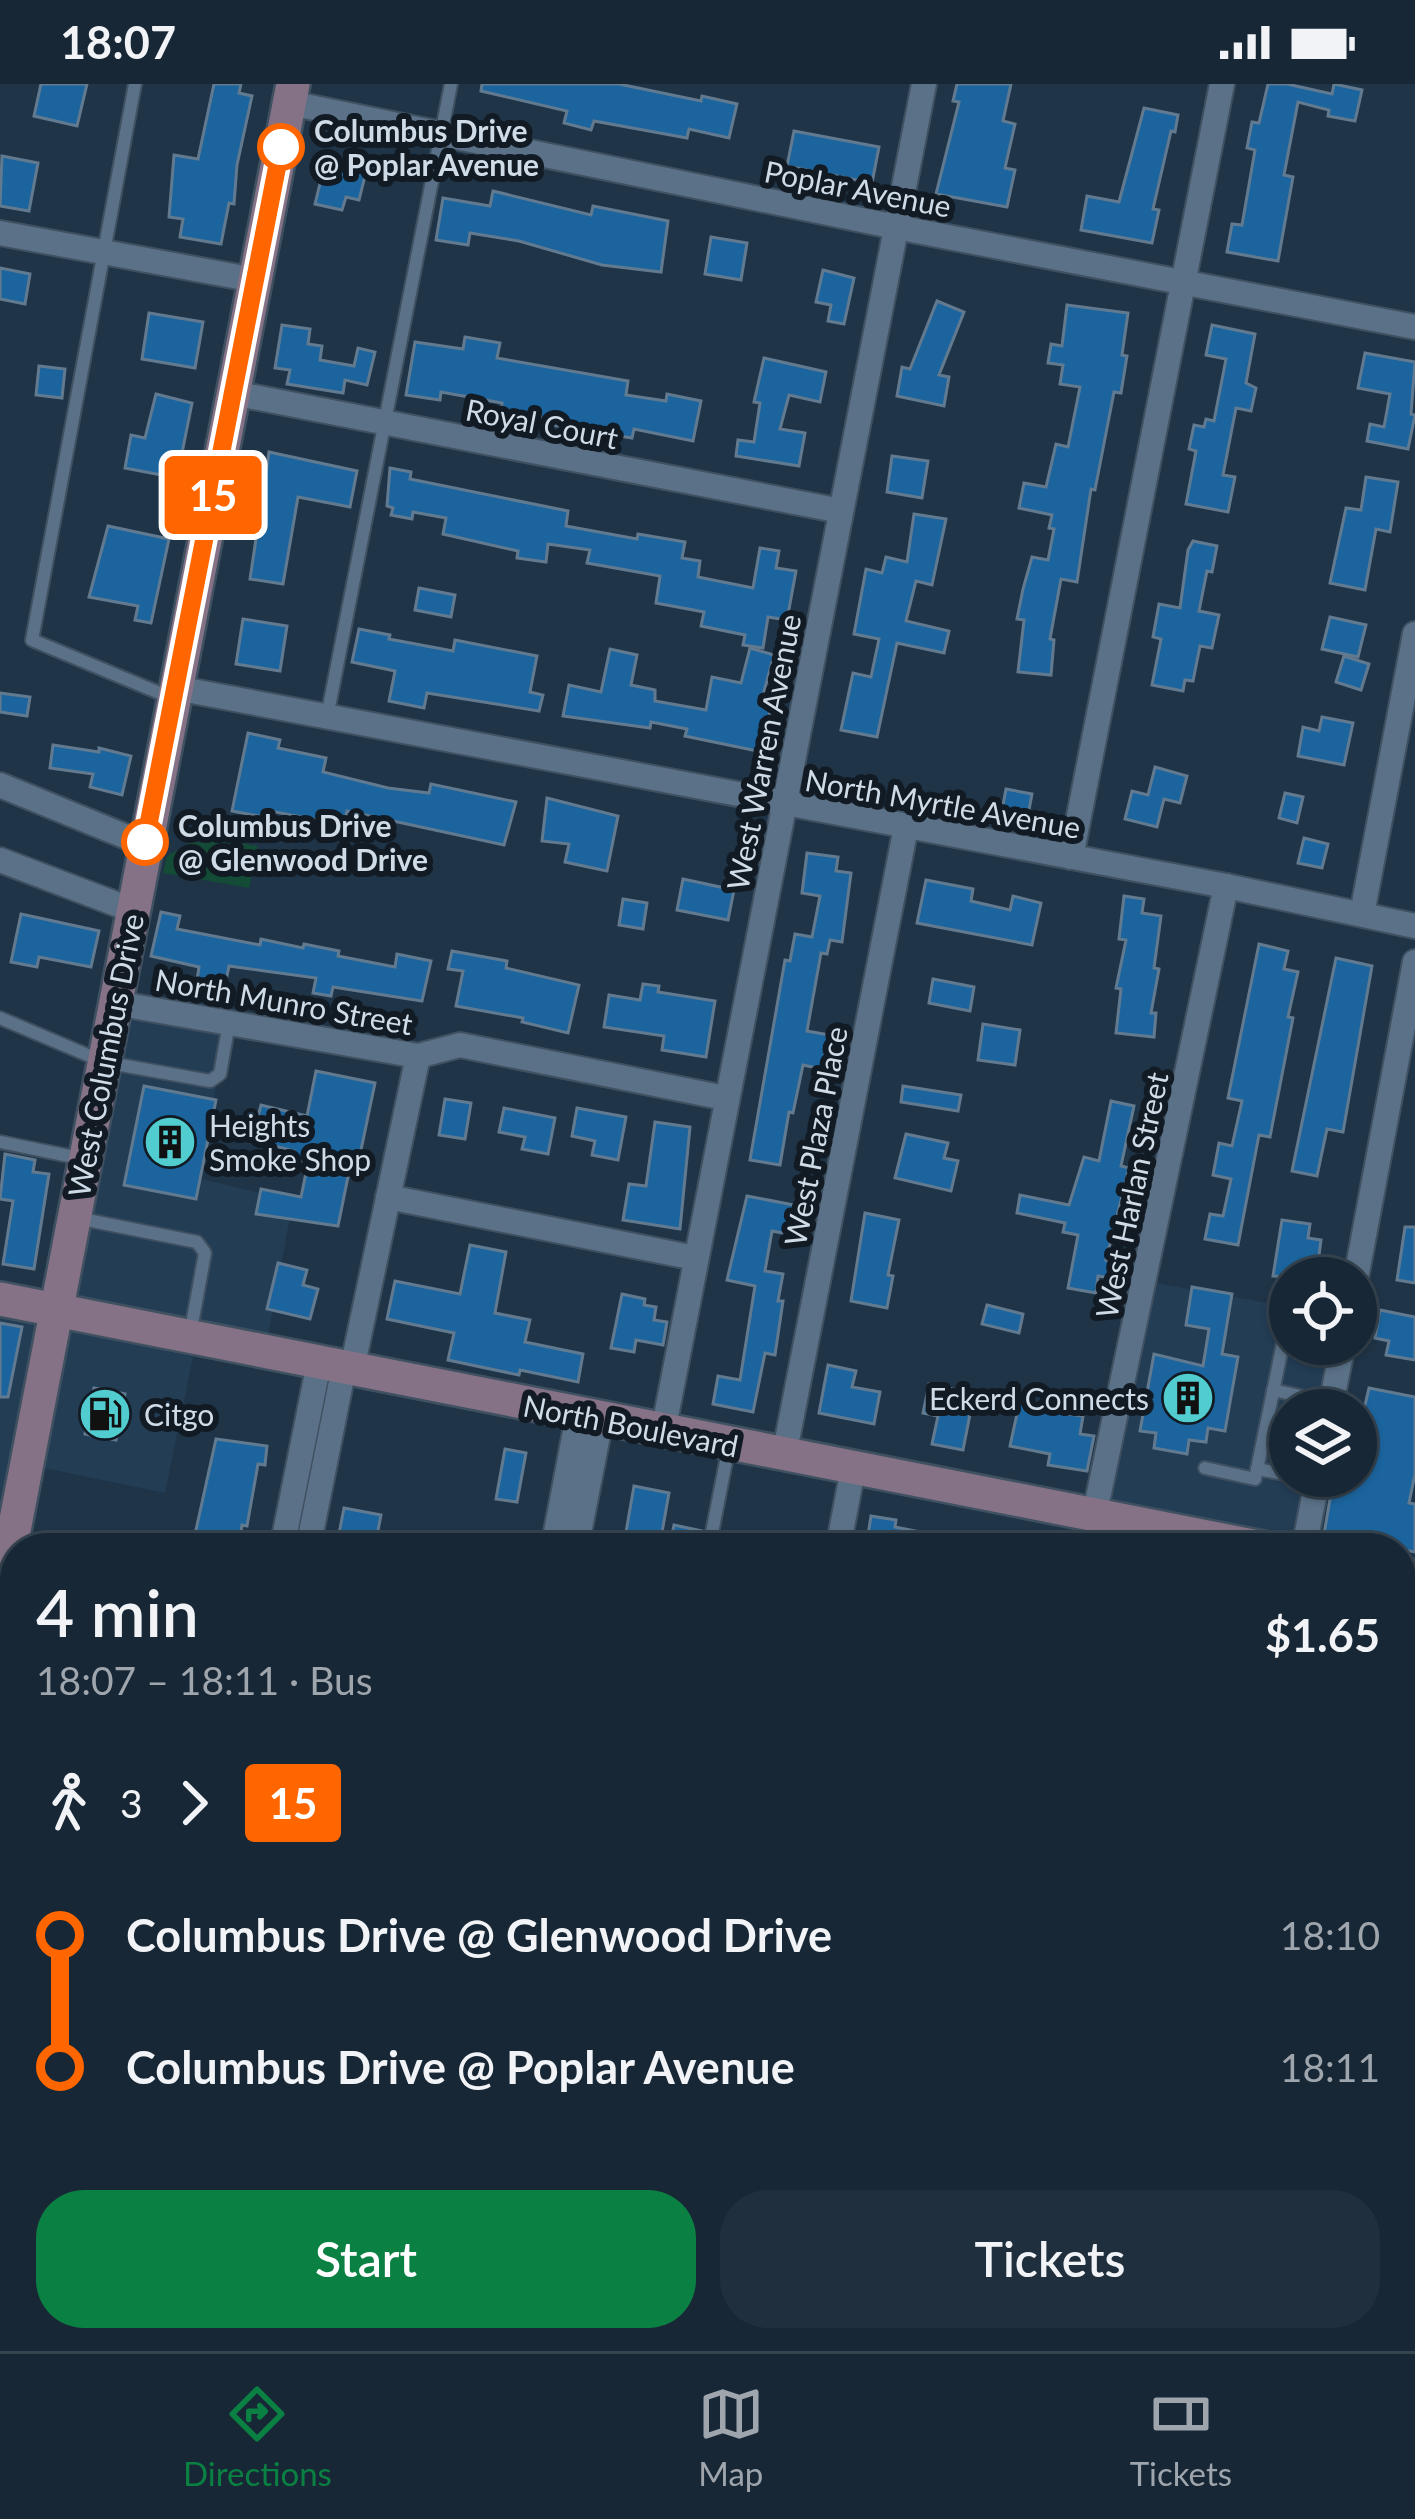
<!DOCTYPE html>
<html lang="en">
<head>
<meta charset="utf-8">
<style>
  :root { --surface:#172735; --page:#202f3d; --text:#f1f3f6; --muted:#9ea5ad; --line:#364450; --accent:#0b8043 }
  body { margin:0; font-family:Lato,sans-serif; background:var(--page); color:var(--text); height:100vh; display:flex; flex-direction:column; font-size:45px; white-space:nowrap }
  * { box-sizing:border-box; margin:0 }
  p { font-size:39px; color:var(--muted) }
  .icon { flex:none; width:66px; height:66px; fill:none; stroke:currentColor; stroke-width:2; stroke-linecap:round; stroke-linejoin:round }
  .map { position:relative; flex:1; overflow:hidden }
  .side { position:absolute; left:0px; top:1449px; width:1416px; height:819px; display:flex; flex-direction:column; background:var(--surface); border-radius:48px 48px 0 0; box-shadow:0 3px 9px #0004,0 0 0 3px var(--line) }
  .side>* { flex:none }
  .badge { padding:0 24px; border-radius:9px; font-size:42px; line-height:78px }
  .fabs { position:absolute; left:1269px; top:1173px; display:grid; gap:24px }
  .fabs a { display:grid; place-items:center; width:108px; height:108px; border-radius:50%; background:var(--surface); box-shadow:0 3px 9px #0004,0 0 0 3px var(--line); font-size:60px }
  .map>.badge { position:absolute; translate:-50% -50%; box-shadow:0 0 0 6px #fff }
  .legs { display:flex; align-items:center; gap:18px; height:132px; padding:0 36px; font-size:39px }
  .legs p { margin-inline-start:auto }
  .summary { display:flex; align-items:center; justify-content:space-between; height:204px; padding:0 36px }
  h1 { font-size:66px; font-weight:600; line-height:90px }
  .cta { display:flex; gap:24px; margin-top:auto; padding:24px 36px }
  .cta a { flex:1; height:138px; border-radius:48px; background:var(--accent); color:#fff; font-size:48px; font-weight:600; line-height:138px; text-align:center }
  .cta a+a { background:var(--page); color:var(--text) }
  ul { padding:0 36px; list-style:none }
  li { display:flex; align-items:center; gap:42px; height:132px; font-size:45px }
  li i { display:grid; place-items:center; width:18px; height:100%; margin:0 15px; background:currentColor }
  li i::after { content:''; width:30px; height:30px; margin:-15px; border:9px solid; border-radius:50%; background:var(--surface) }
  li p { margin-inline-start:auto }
  li:first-child i { background:linear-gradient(#0000 50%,currentColor 0) }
  li:last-child i { background:linear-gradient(currentColor 50%,#0000 0) }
  .status { display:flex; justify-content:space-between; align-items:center; height:84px; padding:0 60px; background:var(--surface); direction:ltr }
  .status svg { height:33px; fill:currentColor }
  .tab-bar { display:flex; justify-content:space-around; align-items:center; height:168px; border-top:3px solid var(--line); background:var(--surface); font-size:33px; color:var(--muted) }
  .tab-bar a { display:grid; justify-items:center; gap:6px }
  .tab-bar .active { color:var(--accent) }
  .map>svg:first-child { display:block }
  .built { fill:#233d55 }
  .education { fill:#453729 }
  .green { fill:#144b36 }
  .building { fill:#1b649d; stroke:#627a90; stroke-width:3 }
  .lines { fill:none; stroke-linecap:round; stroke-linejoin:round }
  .lane-casing { stroke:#3f5161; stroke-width:16 }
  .street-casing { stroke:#3f5161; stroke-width:28 }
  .secondary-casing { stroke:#3f5161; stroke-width:38 }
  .lane { stroke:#5a7187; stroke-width:12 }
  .street { stroke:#5a7187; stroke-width:24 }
  .secondary { stroke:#857286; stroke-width:33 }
  .line-1-casing { stroke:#fff; stroke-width:27 }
  .line-1 { stroke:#f60; stroke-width:18 }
  .stop-1-dot { fill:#fff; stroke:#f60; stroke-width:6 }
  .labels { text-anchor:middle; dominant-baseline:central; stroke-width:12; stroke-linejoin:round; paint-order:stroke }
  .stop-label { font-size:30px; font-weight:bold; fill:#cfdce8; stroke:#121b24; text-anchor:start }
  .street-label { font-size:30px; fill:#cfdce8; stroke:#121b24 }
  .poi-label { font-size:30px; fill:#cfdce8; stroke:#121b24; text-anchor:start }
</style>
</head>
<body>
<div class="status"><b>18:07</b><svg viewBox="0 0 49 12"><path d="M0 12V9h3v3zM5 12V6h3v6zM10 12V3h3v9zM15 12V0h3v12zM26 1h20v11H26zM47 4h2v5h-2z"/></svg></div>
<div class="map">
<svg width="1415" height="2267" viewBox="0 0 1415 2267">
  <rect width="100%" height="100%" fill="#1f3447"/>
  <g class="built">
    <path d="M125 931 224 949 202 1095 293 1117 267 1257 71 1218Z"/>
    <path d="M1156 1199 1290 1223V1260H1328L1318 1326H1290V1392H1305L1293 1459 1108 1424Z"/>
    <path d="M0 1231 193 1273 165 1409 15 1378 0 1451Z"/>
    <path d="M1401 1501 1415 1504V1628L1401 1625Z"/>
  </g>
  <g class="education">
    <path d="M0 1810 15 1813V2253H296L293 2267H0Z"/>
    <path d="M605 2253H1145L1143 2267H675Z"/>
  </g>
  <g class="green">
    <path d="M214 754 258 762 249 804 163 789 167 772 191 758 206 759Z"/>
    <path d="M115 2253H246L248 2267H103Z"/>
  </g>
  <g class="building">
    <path d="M41 0H87L77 42 34 32Z"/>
    <path d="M214 0H241L239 9 252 12 237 81 234 120 229 119 221 160 180 153 183 135 169 133 174 71 198 75Z"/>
    <path d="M482 0H619L701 17 702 12 737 20 729 54 689 45 687 54 594 37 591 46 564 39 567 27 481 7Z"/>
    <path d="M957 0H1011L1003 37 1015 40 1005 84 1015 86 1007 123 936 110 959 18 953 17Z"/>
    <path d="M1268 0H1287L1332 10 1334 0 1362 6 1355 37 1328 32 1329 26 1298 18 1284 91 1293 93 1278 177 1227 168 1232 140 1242 141 1255 66 1247 64 1252 38 1259 39Z"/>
    <path d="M1144 24 1178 31 1175 48 1171 47 1153 125 1159 126 1152 159 1081 146 1087 112 1119 118Z"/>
    <path d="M794 47 879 63 872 99 787 82Z"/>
    <path d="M2 72 38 79 29 127 0 122Z"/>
    <path d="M325 79 366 88 359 116 346 113 342 126 315 120Z"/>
    <path d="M493 107 591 131 593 122 668 137 661 188 602 181 519 157 470 149 468 161 436 156 443 114 490 122Z"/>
    <path d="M711 153 747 159 741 196 705 190Z"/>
    <path d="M0 184 30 190 25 220 0 215Z"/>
    <path d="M823 186 854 194 844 240 828 237 831 221 816 218Z"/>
    <path d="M937 217 964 228 939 291 949 293 944 322 897 312 902 283 910 285Z"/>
    <path d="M1067 221 1128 229 1122 271 1127 272 1121 309 1114 308 1095 406 1091 405 1077 498 1061 495 1050 555 1054 556 1051 591 1018 588 1024 536 1017 535 1023 505 1032 473 1048 476 1054 445 1049 444 1052 431 1019 424 1024 399 1046 403 1056 360 1068 363 1080 303 1060 300 1063 281 1048 279 1051 260 1062 262Z"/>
    <path d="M149 229 203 238 195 284 142 275Z"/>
    <path d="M282 241 310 245 308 260 322 262 320 276 354 282 358 264 375 268 367 301 345 296 343 309 287 300 290 286 275 284Z"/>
    <path d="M1212 241 1255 250 1246 299 1256 304 1251 327 1236 324 1223 391 1235 393 1228 428 1186 420 1196 367 1189 365 1194 341 1204 343 1206 335 1214 337 1226 275 1206 271Z"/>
    <path d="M465 253 500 259 497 274 628 297 626 311 666 317 667 310 701 317 693 357 634 345 632 354 552 341 553 336 501 327 502 319 441 308 440 316 406 311 415 258 463 265Z"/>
    <path d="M1365 269 1415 278 1411 330 1415 331 1408 365 1367 357 1370 340 1384 343 1390 310 1358 304Z"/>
    <path d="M764 274 826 288 820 318 789 311 780 345 805 349 799 382 736 372 738 356 754 358 760 319 754 318Z"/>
    <path d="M39 282 65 285 62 314 36 311Z"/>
    <path d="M156 310 192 319 177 394 125 384 131 351 145 354Z"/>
    <path d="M269 368 357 387 350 423 298 413 283 500 250 495Z"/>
    <path d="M892 372 928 377 922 414 887 408Z"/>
    <path d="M390 384 411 388 410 395 568 427 566 442 637 455 638 450 685 458 682 474 700 477 698 493 753 504 760 464 779 467 776 484 796 487 787 536 768 533 763 564 743 561 745 551 701 542 704 528 656 519 660 492 587 479 590 466 548 460 546 478 517 474 518 467 443 450 446 434 413 428 412 435 391 431 393 424 387 422Z"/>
    <path d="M1366 393 1398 398 1390 448 1376 445 1365 506 1330 499 1346 424 1361 426Z"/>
    <path d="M914 430 946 435 932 501 916 497 906 537 949 547 944 569 897 559 877 653 841 646 853 589 871 593 879 555 854 550 866 485 882 489 886 473 907 478Z"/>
    <path d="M108 442 169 455 151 539 135 536 138 522 89 513Z"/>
    <path d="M1193 457 1217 462 1212 488 1207 487 1199 527 1219 531 1212 564 1200 562 1193 597 1185 596 1183 607 1152 601 1161 555 1153 553 1159 520 1180 524 1188 466Z"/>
    <path d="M419 504 455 511 451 533 415 526Z"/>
    <path d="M1330 533 1366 541 1358 573 1322 565Z"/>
    <path d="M243 535 287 542 280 587 236 580Z"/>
    <path d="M359 545 390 551 389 555 453 567 455 556 537 572 530 608 543 611 539 627 427 609 424 624 389 617 395 587 352 578Z"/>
    <path d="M750 564 774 571 763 611 773 613 762 668 685 652 687 645 651 638 650 644 563 632 569 601 601 608 610 565 637 571 631 601 655 606V617L706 626 712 593 741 599Z"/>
    <path d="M1344 572 1369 580 1361 606 1336 598Z"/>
    <path d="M0 609 30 613 27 632 0 628Z"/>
    <path d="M1322 633 1353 639 1344 681 1298 672 1303 643 1319 647Z"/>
    <path d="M248 649 280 656 278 664 326 674 323 688 388 704 429 709 431 700 516 718 504 761 347 727 343 741 265 726 264 733 232 727Z"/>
    <path d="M53 661 99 668V664L131 672 122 711 90 703 93 690 50 684Z"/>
    <path d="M1155 683 1187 692 1180 719 1164 715 1157 743 1125 735 1132 707 1148 711Z"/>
    <path d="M1006 705 1032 710 1028 731 1002 726Z"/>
    <path d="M1285 709 1303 713 1297 739 1279 734Z"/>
    <path d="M547 714 618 732 607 787 565 778 569 760 542 757Z"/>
    <path d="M1304 754 1328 760 1322 784 1298 779Z"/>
    <path d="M807 769 838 773 836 787 851 789 842 858 830 856 827 870 821 869 807 947 829 951 822 985 803 981 793 1029 789 1028 780 1081 750 1076 785 876 790 877 795 850 812 853 820 812 802 809Z"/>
    <path d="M683 795 734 806 728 836 677 826Z"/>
    <path d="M926 796 973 805 971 817 1010 826 1013 812 1041 819 1032 861 917 839Z"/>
    <path d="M1124 812 1144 815 1142 829 1161 832 1154 884 1159 885 1151 929H1156L1154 953 1116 949 1121 905 1116 904 1126 856 1119 855Z"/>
    <path d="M623 815 647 819 643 845 619 841Z"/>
    <path d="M161 828 180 832 177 845 260 861 261 855 303 864 304 860 339 867 338 872 395 883 397 870 431 877 422 917 333 903 331 912 313 909 316 894 229 882 225 902 197 896 199 883 151 872Z"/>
    <path d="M21 830 99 847 91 883 39 873 37 883 11 878Z"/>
    <path d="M1259 860 1288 867 1284 885 1298 888 1288 933 1293 934 1270 1053 1259 1051 1238 1161 1205 1155 1210 1130 1223 1132 1231 1095 1213 1091 1219 1059 1232 1062 1242 1017 1228 1014Z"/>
    <path d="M452 867 507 877 506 884 579 901 568 949 522 938 523 934 456 922 463 887 448 885Z"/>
    <path d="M1336 874 1372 882 1343 1048 1327 1045 1317 1092 1292 1087Z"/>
    <path d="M933 895 974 903 970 927 929 919Z"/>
    <path d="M643 900 659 902 658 908 715 917 706 973 662 966 664 952 604 943 609 911 640 916Z"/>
    <path d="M983 940 1020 946 1015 981 978 976Z"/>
    <path d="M316 987 375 999 356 1090 349 1088 338 1142 256 1130 261 1105 301 1113 308 1079 292 1075 294 1067 252 1056 261 1021 307 1032Z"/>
    <path d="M144 1002 216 1016 196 1115 124 1101Z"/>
    <path d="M903 1002 961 1011 958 1027 901 1018Z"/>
    <path d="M445 1015 471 1019 465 1055 439 1051Z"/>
    <path d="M1111 1017 1134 1022 1121 1082 1129 1084 1106 1176 1115 1178 1112 1194 1098 1192 1096 1209 1068 1204 1078 1151 1063 1148 1065 1139 1017 1129 1020 1111 1069 1121 1084 1073 1099 1077Z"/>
    <path d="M504 1024 555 1034 548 1070 522 1065 525 1053 499 1048Z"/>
    <path d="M577 1024 626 1033 618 1076 592 1071 595 1057 572 1052Z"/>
    <path d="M655 1038 690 1043 680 1145 623 1136 629 1100 646 1102Z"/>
    <path d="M906 1050 948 1059 944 1074 958 1077 951 1107 895 1094Z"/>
    <path d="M5 1070 35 1076 33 1088 49 1090 34 1185 3 1180 13 1117 0 1115Z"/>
    <path d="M747 1112 799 1122 794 1151 772 1147 765 1187 783 1190 778 1217H783L775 1271 765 1269 753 1328 713 1320 718 1292 740 1296 755 1202 727 1196Z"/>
    <path d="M865 1129 899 1136 888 1191 893 1192 887 1224 851 1217Z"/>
    <path d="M1282 1136 1310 1140 1308 1154 1321 1156 1316 1194 1273 1192Z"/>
    <path d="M1405 1143H1415V1199L1397 1196Z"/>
    <path d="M470 1161 506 1168 495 1229 530 1236 525 1258 583 1270 578 1298 520 1286 519 1291 448 1276 454 1249 387 1235 395 1197 460 1210Z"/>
    <path d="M278 1179 307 1186 303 1201 318 1205 310 1235 267 1225Z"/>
    <path d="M1192 1203 1232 1210 1222 1270 1238 1273 1225 1347 1208 1344 1206 1358 1189 1356 1187 1370 1154 1364 1156 1349 1140 1347 1154 1270 1203 1282 1209 1245 1186 1241Z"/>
    <path d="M622 1210 645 1215 644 1221 656 1223 654 1236 667 1238 663 1261 636 1256 634 1268 611 1264Z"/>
    <path d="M987 1221 1023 1230 1019 1249 982 1240Z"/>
    <path d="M1380 1226 1415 1233V1276L1386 1271 1389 1257 1375 1254Z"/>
    <path d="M0 1239 22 1243 8 1313H0Z"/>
    <path d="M828 1281 856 1287 852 1303 880 1308 874 1340 819 1329Z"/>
    <path d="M929 1300 974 1310 963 1366 932 1360 938 1332 923 1329Z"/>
    <path d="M94 1304 125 1310 116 1356 85 1350Z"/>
    <path d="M1369 1304 1415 1313V1390L1409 1419 1415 1420V1468L1324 1450 1334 1392H1356V1360Z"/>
    <path d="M1020 1316 1041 1320 1040 1326 1083 1332 1080 1350 1094 1352 1087 1387 1048 1381 1050 1370 1010 1362Z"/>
    <path d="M216 1355 267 1362 265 1381 258 1380 247 1442 242 1441 238 1464H192Z"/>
    <path d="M505 1365 526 1369 517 1418 496 1415Z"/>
    <path d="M634 1402 669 1409 661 1454 626 1448Z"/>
    <path d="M344 1424 381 1431 375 1462 338 1455Z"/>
    <path d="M871 1432 896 1436 895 1443 961 1456 960 1464H866Z"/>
    <path d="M674 1441 702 1447 699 1464H669Z"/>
  </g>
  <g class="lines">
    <g class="lane-casing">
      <g id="lane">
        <path d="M135 0 32 556 174 615"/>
        <path d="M327 633 451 0"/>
        <path d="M0 934 104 978 210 997 220 990 229 939"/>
        <path d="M0 1058 84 1075"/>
        <path d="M77 1134 197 1158 205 1169 190 1251"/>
        <path d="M1273 1306 1332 1319"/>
        <path d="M1205 1384 1255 1395 1290 1225"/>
        <path d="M1257 1385 1290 1391"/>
        <path d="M709 1464 729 1362"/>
        <path d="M6 2267 15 2223"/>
        <path d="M1060 2267 1067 2253"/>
      </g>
    </g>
    <g class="street-casing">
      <g id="street">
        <path d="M290 19 896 143 1415 243"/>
        <path d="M0 149 255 196"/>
        <path d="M233 309 841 427"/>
        <path d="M176 604 1226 802 1415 842"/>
        <path d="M0 701 144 760"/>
        <path d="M1071 773 1222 0"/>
        <path d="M0 776 132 826"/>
        <path d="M1362 830 1415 550"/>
        <path d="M115 919 418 972 460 961 725 1014"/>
        <path d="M388 1113 695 1174"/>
        <path d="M1356 1194 1415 878"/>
        <path d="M352 1285 418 972"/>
        <path d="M1330 1326 1343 1260"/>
        <path d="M663 1348 924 0"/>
        <path d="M784 1372 906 743"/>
        <path d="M1094 1433 1226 802"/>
        <path d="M282 1464 319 1279"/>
        <path d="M308 1464 344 1283"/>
        <path d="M553 1464 578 1332"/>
        <path d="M576 1464 601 1336"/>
        <path d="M838 1464 853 1385"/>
        <path d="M1304 1464 1318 1392"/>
        <path d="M1401 1781 1415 1784"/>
        <path d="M0 1795 15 1798"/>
        <path d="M1401 2073 1415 2076"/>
        <path d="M0 2139 15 2142"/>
        <path d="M586 2253 657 2267"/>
        <path d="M302 2267 304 2253"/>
        <path d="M527 2267 530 2253"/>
        <path d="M1150 2267 1153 2253"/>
      </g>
    </g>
    <g class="secondary-casing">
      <g id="secondary">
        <path d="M0 1215 1263 1464"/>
        <path d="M1401 1490 1415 1493"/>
        <path d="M0 1519 293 0"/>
      </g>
    </g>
    <use href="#lane" class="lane"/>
    <use href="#street" class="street"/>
    <use href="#secondary" class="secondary"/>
  </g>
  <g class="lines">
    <g class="line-1-casing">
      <path id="line-1" d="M145 758 281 63"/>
    </g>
    <use href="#line-1" class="line-1"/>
  </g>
  <defs>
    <g id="building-disc" transform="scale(2.7)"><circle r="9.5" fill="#52cdcf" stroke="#121b24"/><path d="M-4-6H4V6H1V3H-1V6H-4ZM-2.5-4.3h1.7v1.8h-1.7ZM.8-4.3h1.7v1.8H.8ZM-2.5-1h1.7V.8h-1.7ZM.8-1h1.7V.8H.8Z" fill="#111"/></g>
    <g id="fuel-disc" transform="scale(2.7)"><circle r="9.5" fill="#52cdcf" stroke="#121b24"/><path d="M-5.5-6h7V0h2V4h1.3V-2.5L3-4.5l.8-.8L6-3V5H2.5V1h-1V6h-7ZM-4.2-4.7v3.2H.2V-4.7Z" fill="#111"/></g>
  </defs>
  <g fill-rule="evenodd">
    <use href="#building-disc" x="170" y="1058"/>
    <use href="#building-disc" x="1188" y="1314"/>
    <use href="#fuel-disc" x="105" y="1330"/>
  </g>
  <g class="stop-1-dot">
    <circle cx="281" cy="63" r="21"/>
    <circle cx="145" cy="758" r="21"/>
  </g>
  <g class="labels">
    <g class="stop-label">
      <text x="314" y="46">Columbus Drive<tspan x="314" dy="34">@ Poplar Avenue</tspan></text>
      <text x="178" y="741">Columbus Drive<tspan x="178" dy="34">@ Glenwood Drive</tspan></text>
    </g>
    <g class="street-label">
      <text transform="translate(858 104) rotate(11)">Poplar Avenue</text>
      <text transform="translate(542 339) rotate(11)">Royal Court</text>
      <text transform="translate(763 668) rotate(-79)">West Warren Avenue</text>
      <text transform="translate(943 719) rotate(10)">North Myrtle Avenue</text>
      <text transform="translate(284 917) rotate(10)">North Munro Street</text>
      <text transform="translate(105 971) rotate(-79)">West Columbus Drive</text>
      <text transform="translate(815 1052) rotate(-79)">West Plaza Place</text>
      <text transform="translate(1131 1111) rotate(-78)">West Harlan Street</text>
      <text transform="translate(631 1341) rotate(11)">North Boulevard</text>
    </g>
    <g class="poi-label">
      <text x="209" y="1041">Heights<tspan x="209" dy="34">Smoke Shop</tspan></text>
      <text x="1149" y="1314" text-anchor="end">Eckerd Connects</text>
      <text x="144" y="1330">Citgo</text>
    </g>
  </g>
</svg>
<div class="fabs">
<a><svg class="icon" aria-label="locate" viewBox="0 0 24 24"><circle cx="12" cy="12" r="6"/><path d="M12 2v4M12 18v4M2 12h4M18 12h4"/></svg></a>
<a><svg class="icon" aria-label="layers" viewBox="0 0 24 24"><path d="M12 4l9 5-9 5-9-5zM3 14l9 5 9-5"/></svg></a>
</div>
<b class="badge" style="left:213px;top:411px;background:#f60;color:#fff">15</b>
<section class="side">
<div class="summary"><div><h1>4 min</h1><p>18:07 – 18:11 · Bus</p></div><b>$1.65</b></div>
<div class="legs"><svg class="icon" aria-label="walk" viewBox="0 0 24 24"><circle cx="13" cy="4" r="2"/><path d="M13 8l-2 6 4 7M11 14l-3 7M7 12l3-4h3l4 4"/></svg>3<svg class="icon" aria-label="forward" viewBox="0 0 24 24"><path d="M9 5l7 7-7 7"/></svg><b class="badge" style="background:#f60;color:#fff">15</b></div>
<ul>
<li><i style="color:#f60"></i><b>Columbus Drive @ Glenwood Drive</b><p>18:10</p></li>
<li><i style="color:#f60"></i><b>Columbus Drive @ Poplar Avenue</b><p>18:11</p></li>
</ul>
<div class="cta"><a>Start</a><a>Tickets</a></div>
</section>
</div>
<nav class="tab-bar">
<a class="active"><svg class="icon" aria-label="directions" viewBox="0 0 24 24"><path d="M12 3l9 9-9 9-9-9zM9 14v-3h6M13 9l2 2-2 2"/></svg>Directions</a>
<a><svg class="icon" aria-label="map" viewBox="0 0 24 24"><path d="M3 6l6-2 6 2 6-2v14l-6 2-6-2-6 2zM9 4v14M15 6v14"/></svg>Map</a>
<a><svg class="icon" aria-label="tickets" viewBox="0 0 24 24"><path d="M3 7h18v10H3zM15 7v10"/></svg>Tickets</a>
</nav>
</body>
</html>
